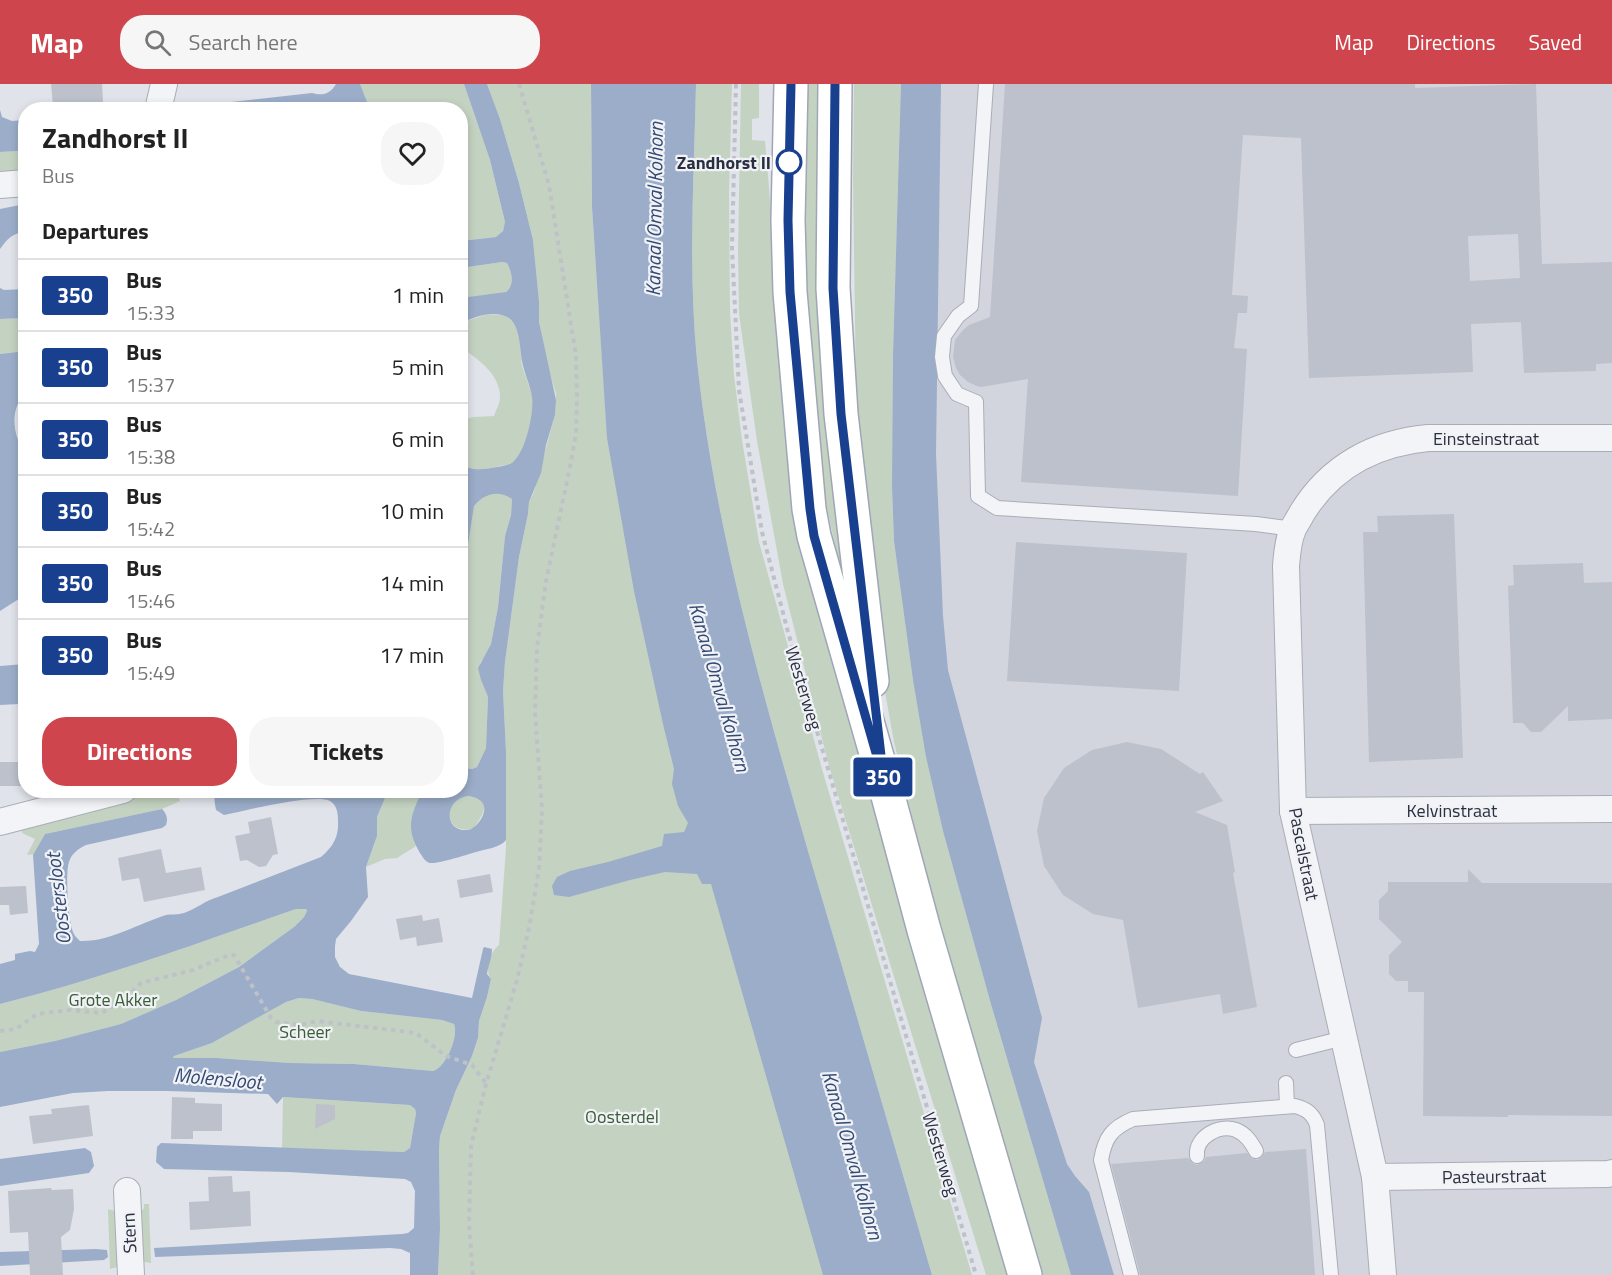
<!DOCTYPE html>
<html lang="en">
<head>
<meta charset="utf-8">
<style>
  :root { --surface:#fff; --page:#f6f6f6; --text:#222; --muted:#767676; --line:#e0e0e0; --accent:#ce454d }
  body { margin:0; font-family:"Titillium Web",sans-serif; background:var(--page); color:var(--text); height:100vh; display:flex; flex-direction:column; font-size:22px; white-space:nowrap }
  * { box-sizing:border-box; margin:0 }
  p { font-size:20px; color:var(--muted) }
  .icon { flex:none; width:33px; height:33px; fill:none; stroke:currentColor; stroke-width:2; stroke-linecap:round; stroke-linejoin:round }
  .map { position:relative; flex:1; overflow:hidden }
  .sheet { position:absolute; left:18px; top:18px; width:450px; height:696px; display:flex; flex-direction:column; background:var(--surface); border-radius:24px; box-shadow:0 3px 9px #0003 }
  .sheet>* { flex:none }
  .badge { padding:0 12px; border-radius:4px; font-size:21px; line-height:39px }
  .map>.badge { position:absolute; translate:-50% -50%; box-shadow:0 0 0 3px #fff }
  h2 { padding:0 24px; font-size:22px; line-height:54px }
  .round { display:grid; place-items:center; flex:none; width:63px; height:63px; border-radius:24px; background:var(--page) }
  .headline { display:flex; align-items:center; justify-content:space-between; height:102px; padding:0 24px }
  h1 { font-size:28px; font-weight:700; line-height:45px }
  .action { display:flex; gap:12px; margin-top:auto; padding:12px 24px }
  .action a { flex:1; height:69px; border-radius:24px; background:var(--accent); color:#fff; font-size:24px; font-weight:700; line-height:69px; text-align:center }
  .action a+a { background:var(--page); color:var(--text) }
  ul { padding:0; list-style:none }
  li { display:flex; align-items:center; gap:18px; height:72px; padding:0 24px; border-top:2px solid var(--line) }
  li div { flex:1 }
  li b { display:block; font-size:22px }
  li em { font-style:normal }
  li .badge { min-width:66px; font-weight:700; text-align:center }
  header { display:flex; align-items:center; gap:36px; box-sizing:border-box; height:84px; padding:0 30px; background:var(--accent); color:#fff }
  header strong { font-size:28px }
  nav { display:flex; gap:33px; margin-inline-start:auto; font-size:21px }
  .search { width:420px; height:54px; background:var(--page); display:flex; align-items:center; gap:15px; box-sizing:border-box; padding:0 21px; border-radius:24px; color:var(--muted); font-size:22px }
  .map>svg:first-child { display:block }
  .built { fill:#d2d5de }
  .green { fill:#c4d3c1 }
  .water { fill:#9badc9; fill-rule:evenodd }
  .building { fill:#bdc1cc; fill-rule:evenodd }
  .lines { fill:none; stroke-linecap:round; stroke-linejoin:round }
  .service-casing { stroke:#a9adb6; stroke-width:16 }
  .minor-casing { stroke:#a9adb6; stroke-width:28 }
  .primary-casing { stroke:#9fa6b5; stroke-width:36 }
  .path { stroke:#bec1c7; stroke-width:4; stroke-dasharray:4.5 4.5; stroke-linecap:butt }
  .service { stroke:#f3f4f7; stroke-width:14 }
  .minor { stroke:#f3f4f7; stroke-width:26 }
  .primary { stroke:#fff; stroke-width:33 }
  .line-casing { stroke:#fff; stroke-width:14 }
  .line { stroke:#19408f; stroke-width:9 }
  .stop-dot { fill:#fff; stroke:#19408f; stroke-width:3 }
  .labels { text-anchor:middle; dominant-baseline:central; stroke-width:4.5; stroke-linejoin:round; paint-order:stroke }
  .stop-label { font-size:18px; font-weight:bold; fill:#292f40; stroke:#f0f2f6; text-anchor:end }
  .street-label { font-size:18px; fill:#292f40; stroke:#f0f2f6 }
  .park-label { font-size:18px; fill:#3a5c36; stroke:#f0f2f6 }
  .water-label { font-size:20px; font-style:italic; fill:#334a74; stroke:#f0f2f6 }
</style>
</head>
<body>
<header>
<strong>Map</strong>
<div class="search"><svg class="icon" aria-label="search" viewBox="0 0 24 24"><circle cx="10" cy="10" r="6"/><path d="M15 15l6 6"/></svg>Search here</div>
<nav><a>Map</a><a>Directions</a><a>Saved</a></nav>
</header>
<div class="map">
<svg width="1612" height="1191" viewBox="0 0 1612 1191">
  <rect width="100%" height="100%" fill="#e0e3e9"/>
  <path class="built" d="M873 0H1612V1191H1056L903 639Z"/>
  <g class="green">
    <path d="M360 0H464L490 76 505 138C504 146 502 149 496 153L461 157 460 26 370 25Z"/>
    <path d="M487 0H591L592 123 606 333 826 1191H438L440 1145 439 1066 440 1052 456 1006 472 972 478 954 479 937 487 913 491 895C484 885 490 868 499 861L506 764V668L503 607 505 578 519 473 528 430 529 418 534 408 555 331 556 310 546 276 539 238V217L533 156 519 99 500 35Z"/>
    <path d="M696 0H732L729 108 730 228 734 291 742 356 759 458 824 692 972 1191H932C891 1050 850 908 808 767 762 607 714 442 697 276 688 185 694 92 696 0Z"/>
    <path d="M741 0H759V34L752 35V56L765 57C774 155 779 254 788 353L1012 1191H986L829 682 783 500 757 357 739 230 738 167Z"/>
    <path d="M805 0H819L817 154 820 263 842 492 824 411 809 304 803 144Z"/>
    <path d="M854 0H901L893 272 892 403 894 457 913 596 926 673 943 747 991 920 1071 1191H1041L924 782 894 658 880 580 856 308 853 95Z"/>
    <path d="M25 64V91L0 93V68L17 67Z"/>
    <path d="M502 178 507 179C512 188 514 198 508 207L499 210 461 214V184Z"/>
    <path d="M485 231C494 230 506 230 512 236 521 246 520 268 522 281 524 291 530 301 532 312 534 329 527 366 514 377 509 382 498 382 492 384 482 386 469 386 461 380L460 337 473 333 494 332C496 326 500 319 500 314 501 290 477 275 461 263V239Z"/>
    <path d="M25 234V267L0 270V235Z"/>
    <path d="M493 409C500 409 507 409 512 415L511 431 505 452 498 523 491 560 487 568 480 579 481 596 488 613 486 664 477 683 472 685 461 684 460 505 474 422 479 414Z"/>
    <path d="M149 707H173L177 709 180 717 162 725 45 750 34 770 27 771 35 755 22 749V739Z"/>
    <path d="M388 707H422C415 724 409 744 416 762L397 774 385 775 366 783 377 752V733Z"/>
    <path d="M468 712C494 715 483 731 473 745 444 751 441 716 468 712Z"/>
    <path d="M305 824 307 827 304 833 294 843 239 883 176 916 121 940 55 957 0 968V920C100 895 198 859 296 825Z"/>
    <path d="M299 914 312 915 361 927 442 936 454 940C459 952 446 984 433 987L354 980 290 979 217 974H173V972L212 959 286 918Z"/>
    <path d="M283 1013 410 1021 415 1025 416 1029 410 1064 404 1068 282 1064Z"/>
    <path d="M144 1120H149L151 1179 137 1177 135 1135 144 1124Z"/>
    <path d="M108 1125 115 1127 120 1134 124 1181 110 1185Z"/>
  </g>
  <g class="water">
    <path d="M336 0H360L370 25H193L196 22 312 9C323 12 330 10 336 0Z"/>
    <path d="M464 0H487L500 35 519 99 533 156 539 217V238L556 316 555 331 546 361 541 389 529 418 528 430 519 473 505 578 503 607 506 668V756C500 764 485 765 476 768 466 771 438 780 430 779 425 778 423 773 420 769 405 743 411 732 422 707L460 706 461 684 472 685 477 683 486 664 488 613 481 596 478 584 491 560 498 523 505 452 511 431 512 415C499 405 483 410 474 422L461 505V380C469 386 481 386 491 384 498 383 508 382 513 378 526 367 534 329 532 313 530 300 524 289 522 277 520 266 520 241 509 234 495 225 474 233 461 239V214L506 208C515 201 512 188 507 179L502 178 461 184V157L496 153 503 147 505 138 490 76ZM468 712C499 716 478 745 468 746 443 748 444 715 468 712Z"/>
    <path d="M591 0H696C694 92 688 185 697 276 714 442 762 607 808 767 850 908 891 1050 932 1191H823L711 800H702L697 790 665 788 630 796 569 813 554 811 552 802 557 793 570 787 608 778 662 762 664 750 684 748 688 739 678 722 672 700 674 685 663 640 634 507 607 354 592 123Z"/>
    <path d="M901 0H941L936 370 943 532 948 586 1042 934 1034 978 1067 1080 1075 1092 1089 1108 1114 1191H1071L991 920 943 747 926 673 913 596 894 457 892 403 893 272Z"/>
    <path d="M0 26 2 33 12 37 25 36V64L17 67 0 68Z"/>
    <path d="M25 120V148C13 149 8 154 0 165V125Z"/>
    <path d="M0 204 4 206 25 205V234L0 235Z"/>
    <path d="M25 267V310C9 325 13 353 25 369V511L0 527V270Z"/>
    <path d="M25 580V626L19 620 0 621V582Z"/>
    <path d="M216 707H388L377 733V752L366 783 368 813 351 837 336 855 335 862V873L340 883 349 890 472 914 483 865 484 863 492 865C492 874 488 882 487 890L491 895 487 913 479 937 478 954 472 972 456 1006 440 1052 439 1066 440 1145 438 1191H410V1169L401 1165 390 1164 155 1173 154 1164 402 1150 408 1149 414 1144 415 1107 411 1098 405 1095 289 1088 164 1085 156 1078 157 1063 161 1059 404 1068 410 1064 416 1029 415 1025 410 1021 283 1013 277 1020 268 1010 167 1007H108L73 1009 0 1023V968L55 957 121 940 176 916 239 883 294 843 304 833 307 827 306 825H296C198 859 100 895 0 920V880L15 876V870L30 867 35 868 39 860 33 771 45 750 162 725C167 730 168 735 166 741L162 744 86 761C78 765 72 769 69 778 65 789 68 839 74 850 74 851 79 856 80 857 110 858 137 840 166 831 171 830 178 831 184 829 196 825 206 816 218 813L321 773C333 763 339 753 338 737 338 729 337 721 330 717 315 709 243 727 224 731L216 726C215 720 213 712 216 707ZM299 914 312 915 361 927 442 936 454 940C459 952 446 984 433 987L354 980 290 979 217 974H173L174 972 212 959 286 918Z"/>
    <path d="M85 1064 91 1068 94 1082 89 1089 0 1102V1075Z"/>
    <path d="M96 1165 107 1166 108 1173 104 1176 0 1182V1168Z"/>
  </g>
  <g class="building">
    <path d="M51 0H102L103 18 53 22Z"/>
    <path d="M1005 0H1415V4L1536 0 1542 180 1612 178V279L1596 280V287L1524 289 1521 238 1471 240 1473 288 1309 294 1301 54 1243 51 1232 211 1248 212 1247 229H1238L1234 264 1247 265 1238 412 1021 398 1028 295 981 303 977 302 968 298 960 291 956 284 953 273 955 256 963 246 969 241 990 233ZM1518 150 1520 194 1470 197 1468 152Z"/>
    <path d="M1454 430 1463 674 1369 678 1363 448H1378L1377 432Z"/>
    <path d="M1016 458 1187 469 1179 607 1007 597Z"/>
    <path d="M1583 479 1584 499 1612 498V635L1568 637V622L1541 648H1531L1523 639H1513L1508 502 1514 501 1513 481Z"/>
    <path d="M1127 658 1161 665 1200 690 1203 688 1223 717 1195 728 1227 741 1235 788 1233 789 1257 923 1223 930 1220 910 1138 924 1123 836 1093 830 1063 811 1044 782 1037 747 1044 714 1064 684 1092 666Z"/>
    <path d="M0 678H21L22 702H0Z"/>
    <path d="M271 733 278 770 273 771 266 782 259 783 247 776 240 777 235 752 250 749 248 738Z"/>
    <path d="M161 765 166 789 201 783 205 806 144 818 139 794 122 797 118 774Z"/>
    <path d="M1468 785 1482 799H1612V1032L1508 1031V1033L1423 1032 1424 908H1408V897H1396L1389 890V871L1402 858 1379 835V816L1388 807V798H1468Z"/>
    <path d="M490 790 493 808 460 814 457 796Z"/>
    <path d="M26 802 28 829 10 831 9 821H0V803Z"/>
    <path d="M422 831 423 837 439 834 443 858 417 862 416 853 400 856 396 835Z"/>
    <path d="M172 1013 195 1014V1019L222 1020V1047H193V1055H171Z"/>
    <path d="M316 1020 335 1021V1035L315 1045Z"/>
    <path d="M89 1021 93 1052 33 1060 29 1032 52 1030 51 1025Z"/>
    <path d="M1306 1065 1315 1191H1140L1111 1080 1188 1074 1192 1079 1197 1081 1204 1077 1206 1073 1247 1069 1251 1074 1257 1076 1261 1074 1265 1068Z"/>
    <path d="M232 1092 233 1108 250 1107 251 1142 190 1146 189 1118 209 1117 208 1093Z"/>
    <path d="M51 1104 52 1106 73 1105 74 1125 70 1146 61 1153 63 1191H30L28 1148 10 1149 8 1107Z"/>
  </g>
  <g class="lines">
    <g class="service-casing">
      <g id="service">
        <path d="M986 0 971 222 958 232 944 252 942 273 945 292 957 310 976 318 978 412 997 424 1256 440 1293 445"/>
        <path d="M1296 966 1344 954"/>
        <path d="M1286 999 1287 1022"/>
        <path d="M1197 1072C1195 1053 1219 1040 1236 1046 1246 1050 1251 1058 1256 1067"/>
        <path d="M1131 1191 1101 1076C1105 1053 1112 1044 1133 1035L1295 1022C1307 1025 1313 1030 1317 1041L1331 1191"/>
      </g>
    </g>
    <g class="minor-casing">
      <g id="minor">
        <path d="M158 26 164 0"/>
        <path d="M0 101 26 99"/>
        <path d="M1293 727 1612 725"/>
        <path d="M0 738 123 706"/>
        <path d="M1375 1093 1608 1090 1612 1089"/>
        <path d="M127 1107 131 1191"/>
        <path d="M1383 1191 1375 1093 1293 727 1286 482C1287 470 1288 456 1293 445 1295 440 1299 435 1302 429 1330 383 1374 359 1428 354H1612"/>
      </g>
    </g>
    <g class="primary-casing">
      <g id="primary">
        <path d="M791 0 788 136 790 208 809 425 814 452 884 697 924 846 1025 1191"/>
        <path d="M835 0 833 204 841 330 872 597"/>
      </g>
    </g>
    <g class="path">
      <path d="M736 0 732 164 739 306 762 448 788 548 976 1191"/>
      <path d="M0 947 16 945 37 930 70 926 102 929 126 914 141 899 193 886 229 871H234L271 934 276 938 299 941 317 937 416 949 446 972 472 981 486 999"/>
      <path d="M473 1191 469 1140 471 1062 486 1000 517 896 529 844 539 785 542 726 535 629 537 564 546 497 570 383 576 349 577 314 576 272 549 101 519 0"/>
    </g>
    <use href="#service" class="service"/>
    <use href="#minor" class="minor"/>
    <use href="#primary" class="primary"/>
  </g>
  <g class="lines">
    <g class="line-casing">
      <path id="line" d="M791 0 788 136 790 208 810 425 814 452 884 697 841 330 833 204 835 0"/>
    </g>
    <use href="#line" class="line"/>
  </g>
  <circle class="stop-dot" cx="789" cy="78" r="12"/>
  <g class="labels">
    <g class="stop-label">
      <text x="771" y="78">Zandhorst II</text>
    </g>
    <g class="street-label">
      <text x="1486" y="354">Einsteinstraat</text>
      <text transform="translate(804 604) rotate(73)">Westerweg</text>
      <text x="1452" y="726">Kelvinstraat</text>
      <text transform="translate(1304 770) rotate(79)">Pascalstraat</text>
      <text transform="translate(941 1070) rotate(73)">Westerweg</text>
      <text transform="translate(1494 1092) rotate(-1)">Pasteurstraat</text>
      <text transform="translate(129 1149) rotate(-93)">Stern</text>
    </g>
    <g class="park-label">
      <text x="113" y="915">Grote Akker</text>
      <text x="305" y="947">Scheer</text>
      <text x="622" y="1032">Oosterdel</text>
    </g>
    <g class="water-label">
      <text transform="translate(654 125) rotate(-89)">Kanaal Omval Kolhorn</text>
      <text transform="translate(720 603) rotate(74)">Kanaal Omval Kolhorn</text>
      <text transform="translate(58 815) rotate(-97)">Oostersloot</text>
      <text transform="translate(218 994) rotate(5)">Molensloot</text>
      <text transform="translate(853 1071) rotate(74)">Kanaal Omval Kolhorn</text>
    </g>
  </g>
</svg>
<b class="badge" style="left:883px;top:693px;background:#19408f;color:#fff">350</b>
<section class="sheet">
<div class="headline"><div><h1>Zandhorst II</h1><p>Bus</p></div><a class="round"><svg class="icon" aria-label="heart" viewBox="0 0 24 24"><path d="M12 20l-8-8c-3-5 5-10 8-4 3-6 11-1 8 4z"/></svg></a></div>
<h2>Departures</h2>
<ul>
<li><span class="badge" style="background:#19408f;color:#fff">350</span><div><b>Bus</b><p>15:33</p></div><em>1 min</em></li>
<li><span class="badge" style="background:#19408f;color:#fff">350</span><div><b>Bus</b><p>15:37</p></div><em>5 min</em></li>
<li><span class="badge" style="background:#19408f;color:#fff">350</span><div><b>Bus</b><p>15:38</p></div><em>6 min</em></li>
<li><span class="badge" style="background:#19408f;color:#fff">350</span><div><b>Bus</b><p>15:42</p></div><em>10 min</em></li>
<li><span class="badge" style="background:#19408f;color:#fff">350</span><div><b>Bus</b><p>15:46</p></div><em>14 min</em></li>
<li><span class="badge" style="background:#19408f;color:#fff">350</span><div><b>Bus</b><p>15:49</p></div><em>17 min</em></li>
</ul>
<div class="action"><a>Directions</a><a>Tickets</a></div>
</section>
</div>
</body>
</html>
